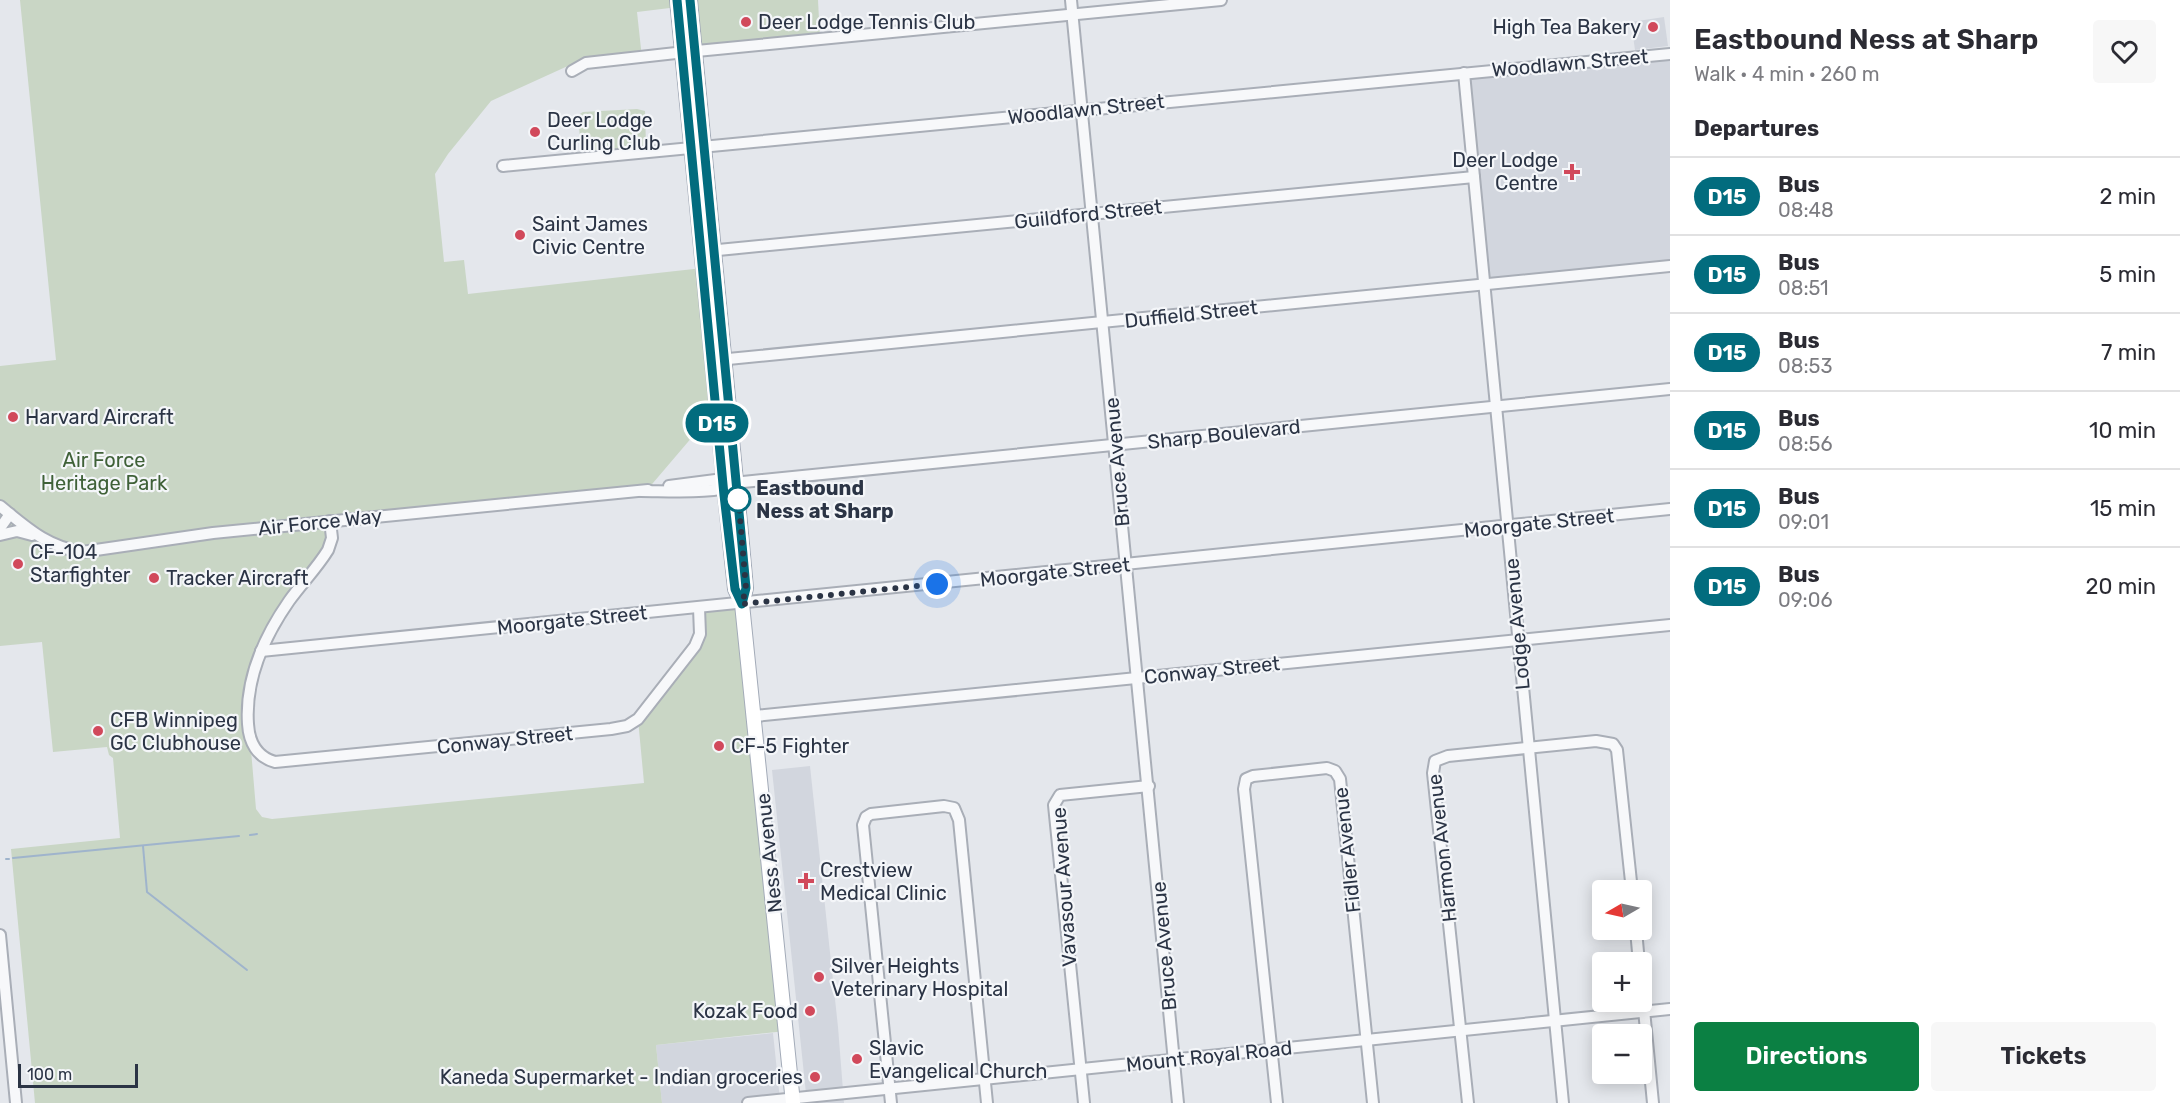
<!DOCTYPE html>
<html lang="en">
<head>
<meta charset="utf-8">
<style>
  :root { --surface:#fff; --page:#f7f7f7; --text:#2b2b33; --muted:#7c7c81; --line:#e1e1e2; --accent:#0b8043 }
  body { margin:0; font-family:Rubik,sans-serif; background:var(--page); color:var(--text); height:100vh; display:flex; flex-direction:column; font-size:22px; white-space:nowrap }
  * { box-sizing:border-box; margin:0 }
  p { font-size:20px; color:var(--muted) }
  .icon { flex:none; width:33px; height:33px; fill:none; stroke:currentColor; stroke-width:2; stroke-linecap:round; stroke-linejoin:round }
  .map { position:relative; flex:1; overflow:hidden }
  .drawer { display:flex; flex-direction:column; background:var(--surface); width:510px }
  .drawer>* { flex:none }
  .badge { padding:0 12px; border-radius:20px; font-size:21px; line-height:39px }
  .needle { width:39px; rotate:261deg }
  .tools { position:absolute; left:1592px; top:880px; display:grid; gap:12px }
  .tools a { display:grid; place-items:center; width:60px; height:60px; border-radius:6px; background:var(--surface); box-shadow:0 3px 15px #0003; font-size:30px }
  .scale { position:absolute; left:18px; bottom:15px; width:120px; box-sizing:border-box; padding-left:6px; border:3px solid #2b3445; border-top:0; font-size:16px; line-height:21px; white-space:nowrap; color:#2b3445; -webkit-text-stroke:4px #f4f6f9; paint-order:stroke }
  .you { position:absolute; width:30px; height:30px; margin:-15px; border:4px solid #fff; border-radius:50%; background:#1a73e8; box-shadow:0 0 0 9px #1a73e833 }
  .map>.badge { position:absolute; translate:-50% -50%; box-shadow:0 0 0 3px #fff }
  h2 { padding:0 24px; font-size:22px; line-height:54px }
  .round { display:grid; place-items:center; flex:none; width:63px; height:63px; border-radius:6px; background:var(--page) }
  .head { display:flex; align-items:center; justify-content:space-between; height:102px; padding:0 24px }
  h1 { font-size:28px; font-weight:600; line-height:45px }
  .primary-button { display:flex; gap:12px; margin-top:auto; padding:12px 24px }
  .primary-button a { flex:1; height:69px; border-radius:6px; background:var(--accent); color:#fff; font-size:24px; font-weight:600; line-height:69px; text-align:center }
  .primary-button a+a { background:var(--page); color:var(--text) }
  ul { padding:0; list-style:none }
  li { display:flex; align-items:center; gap:18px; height:78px; padding:0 24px; border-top:2px solid var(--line) }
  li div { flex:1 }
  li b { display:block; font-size:22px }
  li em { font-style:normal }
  li .badge { min-width:66px; font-weight:700; text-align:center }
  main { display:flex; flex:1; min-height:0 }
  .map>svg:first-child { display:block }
  .built { fill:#d2d6de }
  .green { fill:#c9d6c5 }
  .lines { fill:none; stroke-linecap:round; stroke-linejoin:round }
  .stream { stroke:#9fb4cc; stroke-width:2 }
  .minor-casing { stroke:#a9aeb7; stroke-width:14 }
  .major-casing { stroke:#a3abb8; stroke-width:16 }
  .minor { stroke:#f7f8fa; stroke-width:10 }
  .major { stroke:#fff; stroke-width:14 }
  .line-casing { stroke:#fff; stroke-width:14 }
  .line { stroke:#026c7e; stroke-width:9 }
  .walk { stroke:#2b3445; stroke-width:6; stroke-dasharray:0 10.8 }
  .poi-dot { fill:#d1495b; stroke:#f4f6f9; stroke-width:2 }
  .stop-dot { fill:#fff; stroke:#026c7e; stroke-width:3 }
  .labels { text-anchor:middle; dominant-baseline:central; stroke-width:4.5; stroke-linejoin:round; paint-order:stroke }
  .poi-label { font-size:20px; fill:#2b3445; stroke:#f4f6f9; text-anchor:start }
  .street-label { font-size:20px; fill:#2b3445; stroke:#f4f6f9 }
  .park-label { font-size:20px; fill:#3f6138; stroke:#f4f6f9 }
  .stop-label { font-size:20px; font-weight:bold; fill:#2b3445; stroke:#f4f6f9; text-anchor:start }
</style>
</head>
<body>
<main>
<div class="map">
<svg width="1670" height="1103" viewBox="0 0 1670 1103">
  <rect width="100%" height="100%" fill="#e4e7ec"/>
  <g class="built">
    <path d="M1664 17 1668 46 1635 50 1631 22Z"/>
    <path d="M1670 54V266L1484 284 1464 73Z"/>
    <path d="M810 766 838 1027 844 1103H807L772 770Z"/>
    <path d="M773 1033 780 1100 748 1103H662L656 1045Z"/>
  </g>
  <g class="green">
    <path d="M20 0H677L678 7 637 12 642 58 586 63 572 71 570 65 491 101 448 154 435 174 444 262 464 260 468 294 703 268 710 410 702 413 699 429 647 490 331 521 332 538 301 586 255 667 250 738 256 809 262 817 272 819 644 783 638 719 695 646 699 608 742 604 786 1031 656 1045 662 1103H35L11 849 120 838 113 758 109 755 107 747 53 752 42 642 0 646V366L56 360Z"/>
    <path d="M690 0H818L820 39 695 51Z"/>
    <path d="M637 109 645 111 646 145 635 150 588 154 581 150 578 115 583 112Z"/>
  </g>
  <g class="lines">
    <g class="stream">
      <path d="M250 835 257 834"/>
      <path d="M143 846 147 892 247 970"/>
      <path d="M13 858 239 836"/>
      <path d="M6 859H9"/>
    </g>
    <g class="minor-casing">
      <g id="minor">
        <path d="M1071 0 1178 1103"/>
        <path d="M572 71 586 63 676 53 1221 0"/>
        <path d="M1464 73 1563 1103"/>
        <path d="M503 166 1670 54"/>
        <path d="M708 251 1474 177"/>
        <path d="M718 360 1670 266"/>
        <path d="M669 486 731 478"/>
        <path d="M641 491C670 491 718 495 743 482L1670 389"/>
        <path d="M0 506C27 528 47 547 82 552L213 533 648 490"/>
        <path d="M330 521 332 538 328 550C317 568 302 583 289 601 264 637 245 680 248 724 249 742 257 757 275 762L611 729 627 726 638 719 695 646 700 634 699 608"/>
        <path d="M0 528 10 514"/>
        <path d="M0 535 17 531 32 535"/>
        <path d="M261 651 1670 509"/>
        <path d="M755 716 1670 625"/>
        <path d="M1636 930 1639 963"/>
        <path d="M0 935 16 1103"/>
        <path d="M1641 979 1653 1103"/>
        <path d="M748 1103 1670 1009"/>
        <path d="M891 1103 863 825 866 817 871 814 944 806 954 808 959 820 987 1103"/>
        <path d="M1084 1103 1054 805 1060 795 1149 786"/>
        <path d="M1277 1103 1244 789 1246 779 1253 776 1327 768 1335 771 1340 779 1373 1103"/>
        <path d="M1468 1103 1433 773 1435 761 1448 756 1596 741 1613 744 1617 750 1632 891"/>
      </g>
    </g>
    <g class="major-casing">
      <g id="major">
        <path d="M677 0 725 495 735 589 742 604"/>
        <path d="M690 0 742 544 746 588 742 604 793 1103"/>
      </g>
    </g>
    <use href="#minor" class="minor"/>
    <use href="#major" class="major"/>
  </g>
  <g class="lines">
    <g class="line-casing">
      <path id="line" d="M677 0 724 495 735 589 742 604 746 588 742 544 690 0"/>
    </g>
    <use href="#line" class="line"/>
    <path class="walk" d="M738 499V494L746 588 742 604 937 584"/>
  </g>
  <g class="poi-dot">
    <circle cx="746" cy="22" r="6"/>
    <circle cx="1653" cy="27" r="6"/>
    <circle cx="535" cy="132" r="6"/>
    <path d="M1569 163h6v6h6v6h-6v6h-6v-6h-6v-6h6z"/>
    <circle cx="520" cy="235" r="6"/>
    <circle cx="13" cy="417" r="6"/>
    <circle cx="18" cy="564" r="6"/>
    <circle cx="154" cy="578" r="6"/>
    <circle cx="98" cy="731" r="6"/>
    <circle cx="719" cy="746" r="6"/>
    <path d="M803 872h6v6h6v6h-6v6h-6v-6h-6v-6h6z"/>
    <circle cx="819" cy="977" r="6"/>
    <circle cx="810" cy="1011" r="6"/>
    <circle cx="857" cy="1059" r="6"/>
    <circle cx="815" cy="1077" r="6"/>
  </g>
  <circle class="stop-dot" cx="738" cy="499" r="12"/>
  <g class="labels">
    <g class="poi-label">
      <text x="758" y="22">Deer Lodge Tennis Club</text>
      <text x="1641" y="27" text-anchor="end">High Tea Bakery</text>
      <text x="547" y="120">Deer Lodge<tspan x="547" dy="23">Curling Club</tspan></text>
      <text x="1558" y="160" text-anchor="end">Deer Lodge<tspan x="1558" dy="23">Centre</tspan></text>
      <text x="532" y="224">Saint James<tspan x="532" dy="23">Civic Centre</tspan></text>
      <text x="25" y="417">Harvard Aircraft</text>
      <text x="30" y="552">CF-104<tspan x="30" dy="23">Starfighter</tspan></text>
      <text x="166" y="578">Tracker Aircraft</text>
      <text x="110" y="720">CFB Winnipeg<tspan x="110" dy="23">GC Clubhouse</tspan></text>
      <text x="731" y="746">CF-5 Fighter</text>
      <text x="820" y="870">Crestview<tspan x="820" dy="23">Medical Clinic</tspan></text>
      <text x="831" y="966">Silver Heights<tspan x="831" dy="23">Veterinary Hospital</tspan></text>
      <text x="798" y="1011" text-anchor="end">Kozak Food</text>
      <text x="869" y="1048">Slavic<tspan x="869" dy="23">Evangelical Church</tspan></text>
      <text x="803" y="1077" text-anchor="end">Kaneda Supermarket - Indian groceries</text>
    </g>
    <g class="street-label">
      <text transform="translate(1570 63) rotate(-5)">Woodlawn Street</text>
      <text transform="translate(1086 109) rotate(-6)">Woodlawn Street</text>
      <text transform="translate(1088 214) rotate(-6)">Guildford Street</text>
      <text transform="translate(1191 314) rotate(-6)">Duffield Street</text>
      <text transform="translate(1224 434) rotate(-6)">Sharp Boulevard</text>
      <text transform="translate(1117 462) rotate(-95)">Bruce Avenue</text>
      <text transform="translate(320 522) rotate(-6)">Air Force Way</text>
      <text transform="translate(1539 523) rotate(-6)">Moorgate Street</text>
      <text transform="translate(1055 572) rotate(-6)">Moorgate Street</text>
      <text transform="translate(572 620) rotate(-6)">Moorgate Street</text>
      <text transform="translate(1517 624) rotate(-95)">Lodge Avenue</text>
      <text transform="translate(1212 670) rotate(-6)">Conway Street</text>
      <text transform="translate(505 740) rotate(-6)">Conway Street</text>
      <text transform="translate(1442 848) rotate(-96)">Harmon Avenue</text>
      <text transform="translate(1347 850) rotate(-96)">Fidler Avenue</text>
      <text transform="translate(769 853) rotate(-96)">Ness Avenue</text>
      <text transform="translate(1064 887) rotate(-94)">Vavasour Avenue</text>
      <text transform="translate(1164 946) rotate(-95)">Bruce Avenue</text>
      <text transform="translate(1209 1056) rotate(-6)">Mount Royal Road</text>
    </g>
    <g class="park-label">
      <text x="104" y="460">Air Force<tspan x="104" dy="23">Heritage Park</tspan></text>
    </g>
    <g class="stop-label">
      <text x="756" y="488">Eastbound<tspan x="756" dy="23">Ness at Sharp</tspan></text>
    </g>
  </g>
</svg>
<div class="tools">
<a><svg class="needle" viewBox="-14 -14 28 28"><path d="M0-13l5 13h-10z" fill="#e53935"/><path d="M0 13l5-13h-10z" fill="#7c7c81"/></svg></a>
<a>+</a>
<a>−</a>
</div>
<div class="scale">100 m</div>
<div class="you" style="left:937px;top:584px"></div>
<b class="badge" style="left:717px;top:423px;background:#026c7e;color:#fff">D15</b>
</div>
<section class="drawer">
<div class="head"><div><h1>Eastbound Ness at Sharp</h1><p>Walk · 4 min · 260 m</p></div><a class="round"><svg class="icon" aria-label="heart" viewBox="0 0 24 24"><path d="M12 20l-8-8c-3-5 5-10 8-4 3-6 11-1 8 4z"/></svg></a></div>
<h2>Departures</h2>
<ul>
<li><span class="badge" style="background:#026c7e;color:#fff">D15</span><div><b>Bus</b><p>08:48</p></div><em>2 min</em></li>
<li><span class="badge" style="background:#026c7e;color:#fff">D15</span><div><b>Bus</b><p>08:51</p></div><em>5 min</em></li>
<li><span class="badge" style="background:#026c7e;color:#fff">D15</span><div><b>Bus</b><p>08:53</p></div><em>7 min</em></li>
<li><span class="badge" style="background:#026c7e;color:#fff">D15</span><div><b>Bus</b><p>08:56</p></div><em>10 min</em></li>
<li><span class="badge" style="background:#026c7e;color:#fff">D15</span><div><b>Bus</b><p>09:01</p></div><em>15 min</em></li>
<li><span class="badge" style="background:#026c7e;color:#fff">D15</span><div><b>Bus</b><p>09:06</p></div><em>20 min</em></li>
</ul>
<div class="primary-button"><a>Directions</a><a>Tickets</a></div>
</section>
</main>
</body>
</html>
